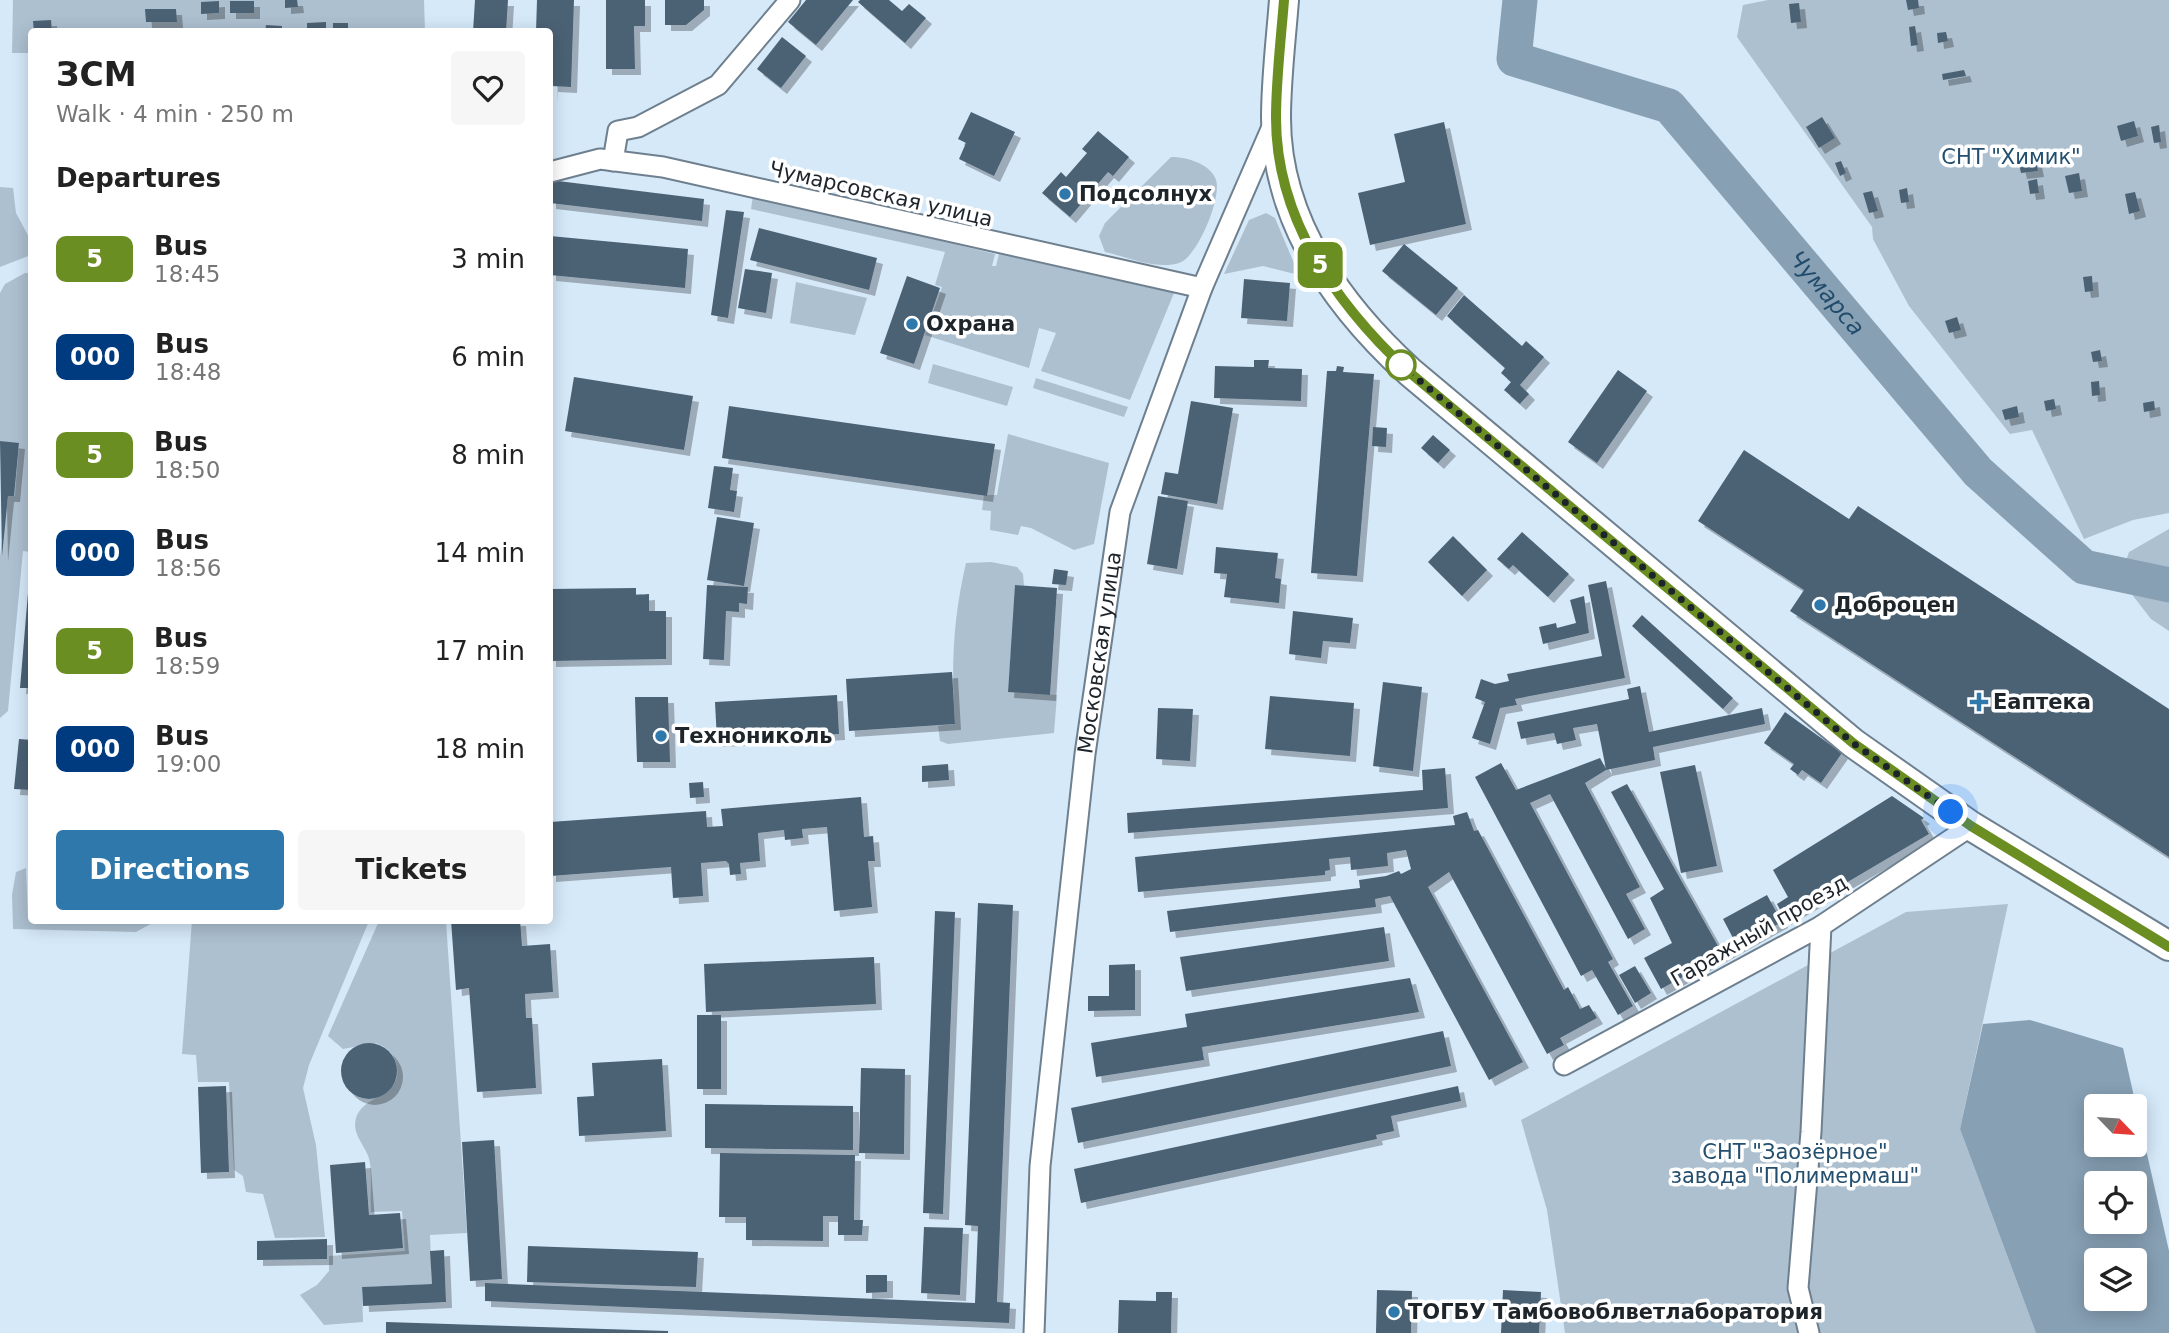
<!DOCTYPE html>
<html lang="en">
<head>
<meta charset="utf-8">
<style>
  :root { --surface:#fff; --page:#f6f6f6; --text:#222; --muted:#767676; --accent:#2f78ac }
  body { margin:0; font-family:"DejaVu Sans",sans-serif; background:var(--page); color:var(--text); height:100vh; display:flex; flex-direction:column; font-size:26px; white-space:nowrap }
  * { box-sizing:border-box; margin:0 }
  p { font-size:23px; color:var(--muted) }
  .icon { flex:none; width:38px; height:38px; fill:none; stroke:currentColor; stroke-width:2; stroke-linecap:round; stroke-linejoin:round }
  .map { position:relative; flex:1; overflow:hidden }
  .side { position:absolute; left:28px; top:28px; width:525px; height:896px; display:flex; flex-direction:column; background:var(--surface); border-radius:7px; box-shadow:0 4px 18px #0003 }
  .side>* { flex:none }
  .badge { padding:0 14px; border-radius:10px; font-size:24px; line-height:46px }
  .needle { width:46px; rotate:115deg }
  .controls { position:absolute; left:2084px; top:1094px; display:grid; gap:14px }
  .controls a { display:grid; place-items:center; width:63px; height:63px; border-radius:7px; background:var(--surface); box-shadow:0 4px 18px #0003; font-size:35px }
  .you { position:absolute; width:35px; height:35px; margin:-18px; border:5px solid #fff; border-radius:50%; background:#1a73e8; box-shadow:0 0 0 10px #1a73e833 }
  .map>.badge { position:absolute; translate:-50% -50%; box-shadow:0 0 0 4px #fff }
  h2 { padding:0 28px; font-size:26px; line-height:63px }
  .round { display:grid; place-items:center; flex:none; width:74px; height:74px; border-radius:7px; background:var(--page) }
  .overview { display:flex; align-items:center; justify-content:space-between; height:119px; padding:0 28px }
  h1 { font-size:33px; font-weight:700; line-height:52px }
  .button { display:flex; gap:14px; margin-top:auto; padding:14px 28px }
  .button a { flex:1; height:80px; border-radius:7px; background:var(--accent); color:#fff; font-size:28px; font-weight:700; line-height:80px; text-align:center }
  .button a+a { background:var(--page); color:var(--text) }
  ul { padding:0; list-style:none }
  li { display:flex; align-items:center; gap:21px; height:98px; padding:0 28px }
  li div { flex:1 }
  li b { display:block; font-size:26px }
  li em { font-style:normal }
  li .badge { min-width:77px; font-weight:700; text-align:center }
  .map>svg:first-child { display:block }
  .green { fill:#adc0d0 }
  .water { fill:#87a0b4; fill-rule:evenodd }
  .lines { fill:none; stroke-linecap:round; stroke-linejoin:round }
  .river { stroke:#87a0b4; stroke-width:35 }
  .building { fill:#4c6275; filter:url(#shadow) }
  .minor-casing { stroke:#6e7f8e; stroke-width:23 }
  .secondary-casing { stroke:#6e7f8e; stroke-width:32 }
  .minor { stroke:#fff; stroke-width:19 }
  .secondary { stroke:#fff; stroke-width:28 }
  .line-casing { stroke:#fff; stroke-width:16 }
  .line { stroke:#6b8e23; stroke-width:10 }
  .walk { stroke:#1d242a; stroke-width:7; stroke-dasharray:0 12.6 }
  .poi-dot { fill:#2f78ac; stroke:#fff; stroke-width:2.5 }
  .stop-dot { fill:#fff; stroke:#6b8e23; stroke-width:3.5 }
  .labels { text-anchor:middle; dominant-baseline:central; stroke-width:7; stroke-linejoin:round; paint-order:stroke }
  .park-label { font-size:21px; fill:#234e6d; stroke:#fff }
  .street-label { font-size:21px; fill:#1d242a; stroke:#fff }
  .poi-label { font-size:21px; font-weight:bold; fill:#1d242a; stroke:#fff; text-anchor:start }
  .water-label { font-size:23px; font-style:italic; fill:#224c6b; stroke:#fff }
</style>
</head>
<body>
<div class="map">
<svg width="2169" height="1333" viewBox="0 0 2169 1333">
  <defs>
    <filter id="shadow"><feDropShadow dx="6" dy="6" stdDeviation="0" flood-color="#0004"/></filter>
  </defs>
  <rect width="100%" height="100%" fill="#d5e9f9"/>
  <g class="green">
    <path d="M13 0H424L425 31 32 32 31 53H12Z"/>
    <path d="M1768 0H2169V513L2133 520 2084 539 2032 430 2010 434 1909 306 1873 239 1872 227 1737 37 1743 5Z"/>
    <path d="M1171 157C1187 157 1211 164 1216 180 1222 198 1197 258 1179 263 1157 270 1127 257 1105 252L1099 236 1105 223Z"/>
    <path d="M0 187 13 188 16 213 31 241V255L0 267Z"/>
    <path d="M753 195 995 254 992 266H996L999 254 1174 293 1130 400 1041 371 1056 333 1039 328 1029 368 925 335 942 287 935 285 945 252 751 209Z"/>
    <path d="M1266 213 1275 218 1299 275 1263 266 1224 274 1249 220Z"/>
    <path d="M25 273H31V552L23 551 8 711 0 718V556L8 496H15L19 444 0 441V293L5 284Z"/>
    <path d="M796 282 867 298 855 335 790 323Z"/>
    <path d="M933 364 1013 387 1007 406 928 383Z"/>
    <path d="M1036 378 1128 407 1124 417 1033 388Z"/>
    <path d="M1008 434 1109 463 1094 544 1074 550 1031 528 1021 526 1018 535 990 530 991 511 982 510 984 495H997Z"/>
    <path d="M2169 529V631L2151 619 2120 579 2129 552Z"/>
    <path d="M991 562 1017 567 1023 574 1024 586 1016 585 1008 692 1057 695 1054 733 948 744 940 741 938 726 955 724C951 666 953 619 966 563Z"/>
    <path d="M26 868 28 919 156 921 136 932 13 929 12 895 16 872Z"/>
    <path d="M2008 904 1960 1129 2036 1333H1565L1547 1210 1521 1120 1906 912Z"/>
    <path d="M192 920 369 921 309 1065 303 1088 316 1145 325 1237 275 1238 263 1194 246 1192 243 1176 234 1170 229 1082H198L196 1055 182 1054Z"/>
    <path d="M379 921H446L467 1233 430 1235 432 1284 362 1287 363 1322 324 1325 300 1295 317 1285 329 1271V1256L405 1251 402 1211 371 1212C370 1196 372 1178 370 1163 368 1147 351 1136 356 1118 363 1094 402 1098 397 1066 395 1054 386 1047 376 1043L343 1049 328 1036Z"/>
  </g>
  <path class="water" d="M2030 1020 2123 1048 2169 1251V1333H2036L1960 1129 1983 1024ZM2096 1106H2135V1144H2096ZM2096 1183H2135V1222H2096ZM2096 1260H2135V1298H2096Z"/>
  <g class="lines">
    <path class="river" id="s1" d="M1520 0 1514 59 1669 106 1978 472 2084 567 2169 585"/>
  </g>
  <g class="building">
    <path d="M285 0H297L298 7 285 8Z"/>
    <path d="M475 0H508L506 32H473Z"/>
    <path d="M537 0H574L571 87 552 86V98L550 32H536Z"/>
    <path d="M606 0H645V26H634L635 69H606Z"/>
    <path d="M665 0H704V10L686 25H665Z"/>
    <path d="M806 0H853L816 45 788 22Z"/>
    <path d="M860 0H889L902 11 909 4 926 18 905 43 858 2Z"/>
    <path d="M1906 0H1918L1919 8 1908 10Z"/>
    <path d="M219 1V13L201 14V2Z"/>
    <rect x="230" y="1" width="24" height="12"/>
    <path d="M1799 3 1801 22 1791 23 1789 4Z"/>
    <path d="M145 9H176L177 22H146Z"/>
    <path d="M51 20 52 32H34L33 21Z"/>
    <path d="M326 22V32H307V23Z"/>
    <rect x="333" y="23" width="15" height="9"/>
    <path d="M266 25 282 26V32H265Z"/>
    <path d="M1915 26 1918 45 1911 46 1909 27Z"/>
    <path d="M1946 32 1948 41 1938 43 1937 33Z"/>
    <path d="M782 37 806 56 781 88 757 69Z"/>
    <path d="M1964 70 1966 76 1943 80 1942 74Z"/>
    <path d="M971 112 1015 132 994 176 959 159 966 143 958 139Z"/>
    <path d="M1822 117 1835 138 1819 148 1806 127Z"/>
    <path d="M2134 121 2138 136 2121 141 2117 126Z"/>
    <path d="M1444 122 1466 224 1370 245 1358 193 1405 182 1394 134Z"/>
    <path d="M2159 125 2161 142 2154 143 2151 127Z"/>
    <path d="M1098 131 1129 157 1113 176 1108 172 1070 217 1042 193 1061 172 1066 177 1087 153 1082 149Z"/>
    <path d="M1841 161 1846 173 1840 176 1835 163Z"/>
    <path d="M2036 161 2038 171 2021 173 2019 164Z"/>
    <path d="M2079 173 2082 191 2069 193 2065 176Z"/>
    <path d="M2037 179 2039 193 2030 194 2028 181Z"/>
    <path d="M550 180 704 199 702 221 550 203Z"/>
    <path d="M1907 188 1909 202 1901 203 1899 190Z"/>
    <path d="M1872 191 1878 211 1869 213 1863 193Z"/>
    <path d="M2135 192 2140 211 2129 214 2125 194Z"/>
    <path d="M726 210 744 212 728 318 711 315Z"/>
    <path d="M759 228 877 258 869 290 750 260Z"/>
    <path d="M550 236 688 249 685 288 550 275Z"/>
    <path d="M1404 244 1458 288 1436 315 1382 271Z"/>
    <path d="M745 269 772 273 766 313 738 308Z"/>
    <path d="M907 276 940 288 914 364 880 353Z"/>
    <path d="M2092 276 2093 291 2085 292 2083 277Z"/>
    <path d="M1244 279 1290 283 1287 321 1241 318Z"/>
    <path d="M1464 295 1522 346 1526 341 1544 357 1520 385 1529 394 1520 404 1504 390 1511 382 1501 373 1505 368 1447 316Z"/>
    <path d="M1957 317 1961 330 1949 333 1945 321Z"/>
    <path d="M2100 350 2102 361 2093 362 2091 352Z"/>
    <path d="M1254 360H1269L1268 368 1302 369 1301 401 1214 398 1215 366 1254 367Z"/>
    <path d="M1337 366 1344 367 1343 372 1374 374 1357 576 1311 573 1327 371H1336Z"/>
    <path d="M1618 370 1647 391 1597 463 1568 442Z"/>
    <path d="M574 377 693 396 684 450 565 431Z"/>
    <path d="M2099 381 2100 395 2092 396 2091 382Z"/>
    <path d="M2054 399 2056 409 2046 411 2044 401Z"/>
    <path d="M1191 401 1233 408 1217 504 1161 494 1165 472 1178 474Z"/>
    <path d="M2154 401 2155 410 2144 412 2143 403Z"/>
    <path d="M729 406 995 444 987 496 722 458Z"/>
    <path d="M2017 406 2019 417 2005 420 2002 410Z"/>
    <path d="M1373 427 1387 428 1386 447 1372 446Z"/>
    <path d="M1433 435 1450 450 1438 463 1421 448Z"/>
    <path d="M0 441 19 443 14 496H8L2 556Z"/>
    <path d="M1744 450 1849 519 1858 506 2169 709V857L1790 611 1804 590 1698 521Z"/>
    <path d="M714 466 733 468 730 490 737 491 734 512 708 508Z"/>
    <path d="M1158 496 1188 501 1177 569 1147 564Z"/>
    <path d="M717 517 754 523 744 586 707 580Z"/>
    <path d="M1522 532 1569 574 1548 597 1513 565 1509 569 1497 559Z"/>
    <path d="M1453 536 1487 570 1462 596 1428 562Z"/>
    <path d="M1216 547 1278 553 1275 578 1281 579 1279 603 1224 597 1227 574 1214 573Z"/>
    <path d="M30 569H32V688H20Z"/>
    <path d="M1054 569 1068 571 1066 585 1052 584Z"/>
    <path d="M1606 581 1625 678 1515 699 1517 705 1500 708 1490 744 1472 738 1485 702 1475 698 1481 679 1495 684 1509 681 1507 674 1602 656 1588 585Z"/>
    <path d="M707 585 748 587 747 604 739 603V612L726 611 724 660 703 659Z"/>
    <path d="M1015 585 1057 588 1050 695 1008 692Z"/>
    <path d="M636 588V595L649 594V611H666V659L550 661V589Z"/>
    <path d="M1584 596 1589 633 1543 644 1539 627 1556 623 1557 628 1576 623 1570 600Z"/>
    <path d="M1293 611 1353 618 1350 643 1323 641 1321 658 1289 654Z"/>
    <path d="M1642 615 1733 698 1723 709 1632 626Z"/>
    <path d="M952 672 955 724 849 731 846 679Z"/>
    <path d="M1383 682 1422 687 1413 771 1373 766Z"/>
    <path d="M1640 686 1649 732 1762 708 1765 724 1653 747 1655 760 1606 770 1585 783 1640 887 1626 894 1645 929 1628 939 1550 794 1530 803 1613 959 1608 962 1633 1006 1618 1015 1592 970 1581 976 1475 777 1501 763 1516 790 1600 758 1606 769 1597 724 1573 728 1576 740 1557 744 1554 733 1521 739 1517 722 1629 699 1627 689Z"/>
    <path d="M837 695 839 734 717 741 715 702Z"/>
    <path d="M1270 696 1354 703 1350 756 1265 749Z"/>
    <path d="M635 697H668L670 762H637Z"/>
    <path d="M1158 708 1193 709 1190 761 1156 759Z"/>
    <path d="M1785 712 1842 753 1821 783 1802 770 1798 775 1790 769 1794 764 1764 743Z"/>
    <path d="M19 739 32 740V790L14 789Z"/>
    <path d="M948 764 949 780 922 782V766Z"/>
    <path d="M1695 765 1717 866 1681 873 1660 772Z"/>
    <path d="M1445 768 1448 808 1128 833 1127 813 1423 790 1422 770Z"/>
    <path d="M703 782 704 797 690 798 689 783Z"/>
    <path d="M1627 784 1718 946 1733 938 1723 919 1767 895 1782 922 1661 989 1644 958 1672 943 1650 898 1664 889 1611 792Z"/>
    <path d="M1892 796 1924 818 1921 820 1929 834 1785 919 1777 904 1788 897 1773 870Z"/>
    <path d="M861 797 864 837 873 836 875 861H868L872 907 834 911 827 827 802 829 803 838 785 840 784 830 758 833 760 861 740 863 741 874 730 875 729 864 726 861 701 863 703 896 673 898 671 867 550 876V822L706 811 707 827 723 826 721 809Z"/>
    <path d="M1467 812 1474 831 1478 830 1564 990 1568 987 1580 1009 1589 1005 1597 1018 1560 1038 1564 1045 1547 1054 1449 872 1428 887 1523 1062 1489 1080 1390 896 1375 899 1376 907 1170 932 1167 911 1360 888 1359 880 1386 876 1399 871 1401 874 1411 869 1406 850 1387 853 1388 866 1351 870 1350 857 1329 859 1330 870 1325 871V875L1138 892 1135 857 1455 825 1453 816Z"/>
    <path d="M978 903 1013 905 997 1302 1010 1303 1009 1323 485 1301V1283L975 1303 978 1226 965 1225Z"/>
    <path d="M935 911 955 912 943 1214 923 1213Z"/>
    <path d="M451 920H520L522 946 550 944 553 992 525 994 526 1018H532L536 1088 477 1092 469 988 456 990Z"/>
    <path d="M1384 927 1389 961 1186 991 1180 957Z"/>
    <path d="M874 957 876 1004 706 1012 704 964Z"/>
    <path d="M1135 964V1010L1088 1011V996H1109V965Z"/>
    <path d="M1635 966 1651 993 1635 1003 1619 975Z"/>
    <path d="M1410 978 1419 1012 1202 1047 1204 1060 1096 1077 1091 1043 1187 1027 1185 1014Z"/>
    <rect x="697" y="1015" width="24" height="74"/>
    <path d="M1443 1031 1451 1066 1078 1143 1071 1108Z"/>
    <circle cx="369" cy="1071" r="28"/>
    <path d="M662 1059 666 1131 579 1136 577 1097 594 1096 592 1063Z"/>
    <path d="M861 1068 905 1069 904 1154 859 1153Z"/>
    <path d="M226 1086 229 1172 201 1173 198 1087Z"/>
    <path d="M1458 1086 1461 1101 1391 1116 1394 1131 1376 1135 1377 1139 1081 1203 1074 1169Z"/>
    <path d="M705 1104 853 1106V1150L705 1148Z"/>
    <path d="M494 1140 502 1279 470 1281 462 1142Z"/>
    <path d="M720 1153 855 1155 854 1220H863L862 1235H838V1216H823V1241L746 1240V1217H719Z"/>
    <path d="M365 1162 369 1215 400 1213 403 1248 336 1253 330 1165Z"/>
    <path d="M924 1227 963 1228 960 1295 921 1293Z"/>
    <path d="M327 1239V1259L257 1260V1241Z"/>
    <path d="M528 1246 698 1252 696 1287 527 1282Z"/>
    <path d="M444 1250 446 1302 363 1306 362 1287 432 1284 430 1251Z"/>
    <path d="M866 1275H887V1292L866 1293Z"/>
    <path d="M1377 1290 1412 1291 1411 1333H1376Z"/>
    <path d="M1503 1290 1541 1292 1539 1333H1501Z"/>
    <path d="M1156 1292H1172L1171 1333H1118L1119 1300 1156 1301Z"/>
    <path d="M386 1322 668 1331V1333H386Z"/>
  </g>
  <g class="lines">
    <g class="minor-casing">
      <g id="minor">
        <path d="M613 161 618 131 638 127 718 85 790 0"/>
        <path d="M550 172 600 159 663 167 1202 288"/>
        <path d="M1564 1065 1821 926 1971 826"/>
        <path id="s2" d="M1034 1333 1040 1166 1085 754 1120 512 1202 288 1275 120"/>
        <path d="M1809 1333 1798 1288 1811 1132 1821 926"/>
      </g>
    </g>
    <g class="secondary-casing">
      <path id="secondary" d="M1284 0C1281 39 1276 79 1276 118 1276 220 1338 306 1410 372L1853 743 1971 826 2169 946"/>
    </g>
    <use href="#minor" class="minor"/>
    <use href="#secondary" class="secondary"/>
  </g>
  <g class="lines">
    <g class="line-casing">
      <path id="line" d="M1284 0C1281 39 1276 79 1276 118 1276 220 1338 306 1409 372L1853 743 1971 826 2169 947"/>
    </g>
    <use href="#line" class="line"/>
    <path class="walk" d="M1401 365 1853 743 1951 812"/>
  </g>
  <g class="poi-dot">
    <circle cx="1065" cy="194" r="7"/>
    <circle cx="912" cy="324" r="7"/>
    <circle cx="1820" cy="605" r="7"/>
    <path d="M1975.5 691.5h7v7h7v7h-7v7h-7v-7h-7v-7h7z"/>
    <circle cx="661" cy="736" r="7"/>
    <circle cx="1394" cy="1312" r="7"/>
  </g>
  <circle class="stop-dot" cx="1401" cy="365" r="14"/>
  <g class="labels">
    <g class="park-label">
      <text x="2011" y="157">СНТ "Химик"</text>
      <text x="1795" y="1152">СНТ "Заозёрное"<tspan x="1795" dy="24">завода "Полимермаш"</tspan></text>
    </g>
    <g class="street-label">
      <text transform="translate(881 194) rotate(13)">Чумарсовская улица</text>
      <text stroke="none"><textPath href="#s2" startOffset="684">Московская улица</textPath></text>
      <text transform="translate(1759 931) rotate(-30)">Гаражный проезд</text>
    </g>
    <g class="poi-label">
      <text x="1079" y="194">Подсолнух</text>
      <text x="926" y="324">Охрана</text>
      <text x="1834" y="605">Доброцен</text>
      <text x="1993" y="702">Еаптека</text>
      <text x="675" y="736">Технониколь</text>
      <text x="1408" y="1312">ТОГБУ Тамбовоблветлаборатория</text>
    </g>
    <g class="water-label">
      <text stroke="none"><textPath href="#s1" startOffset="466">Чумарса</textPath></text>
    </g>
  </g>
</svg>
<div class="controls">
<a><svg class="needle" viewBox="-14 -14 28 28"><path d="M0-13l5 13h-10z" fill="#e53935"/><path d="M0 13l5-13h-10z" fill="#767676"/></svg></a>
<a><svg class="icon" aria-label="locate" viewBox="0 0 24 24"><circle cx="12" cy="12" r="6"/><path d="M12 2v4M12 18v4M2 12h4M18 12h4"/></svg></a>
<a><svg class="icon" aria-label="layers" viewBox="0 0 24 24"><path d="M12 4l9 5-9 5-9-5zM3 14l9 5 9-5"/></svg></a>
</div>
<div class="you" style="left:1951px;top:812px"></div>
<b class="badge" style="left:1320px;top:265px;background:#6b8e23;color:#fff">5</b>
<section class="side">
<div class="overview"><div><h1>ЗСМ</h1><p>Walk · 4 min · 250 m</p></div><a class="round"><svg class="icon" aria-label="heart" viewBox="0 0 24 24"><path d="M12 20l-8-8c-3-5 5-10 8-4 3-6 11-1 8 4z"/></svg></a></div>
<h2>Departures</h2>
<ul>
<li><span class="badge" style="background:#6b8e23;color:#fff">5</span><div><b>Bus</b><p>18:45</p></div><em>3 min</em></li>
<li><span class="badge" style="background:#003b80;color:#fff">000</span><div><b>Bus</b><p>18:48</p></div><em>6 min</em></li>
<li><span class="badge" style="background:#6b8e23;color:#fff">5</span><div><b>Bus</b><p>18:50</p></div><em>8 min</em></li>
<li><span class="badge" style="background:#003b80;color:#fff">000</span><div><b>Bus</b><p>18:56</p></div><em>14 min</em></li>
<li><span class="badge" style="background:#6b8e23;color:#fff">5</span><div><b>Bus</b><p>18:59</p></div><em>17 min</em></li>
<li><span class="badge" style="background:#003b80;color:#fff">000</span><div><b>Bus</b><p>19:00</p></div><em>18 min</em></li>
</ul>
<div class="button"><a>Directions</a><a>Tickets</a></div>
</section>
</div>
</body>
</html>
